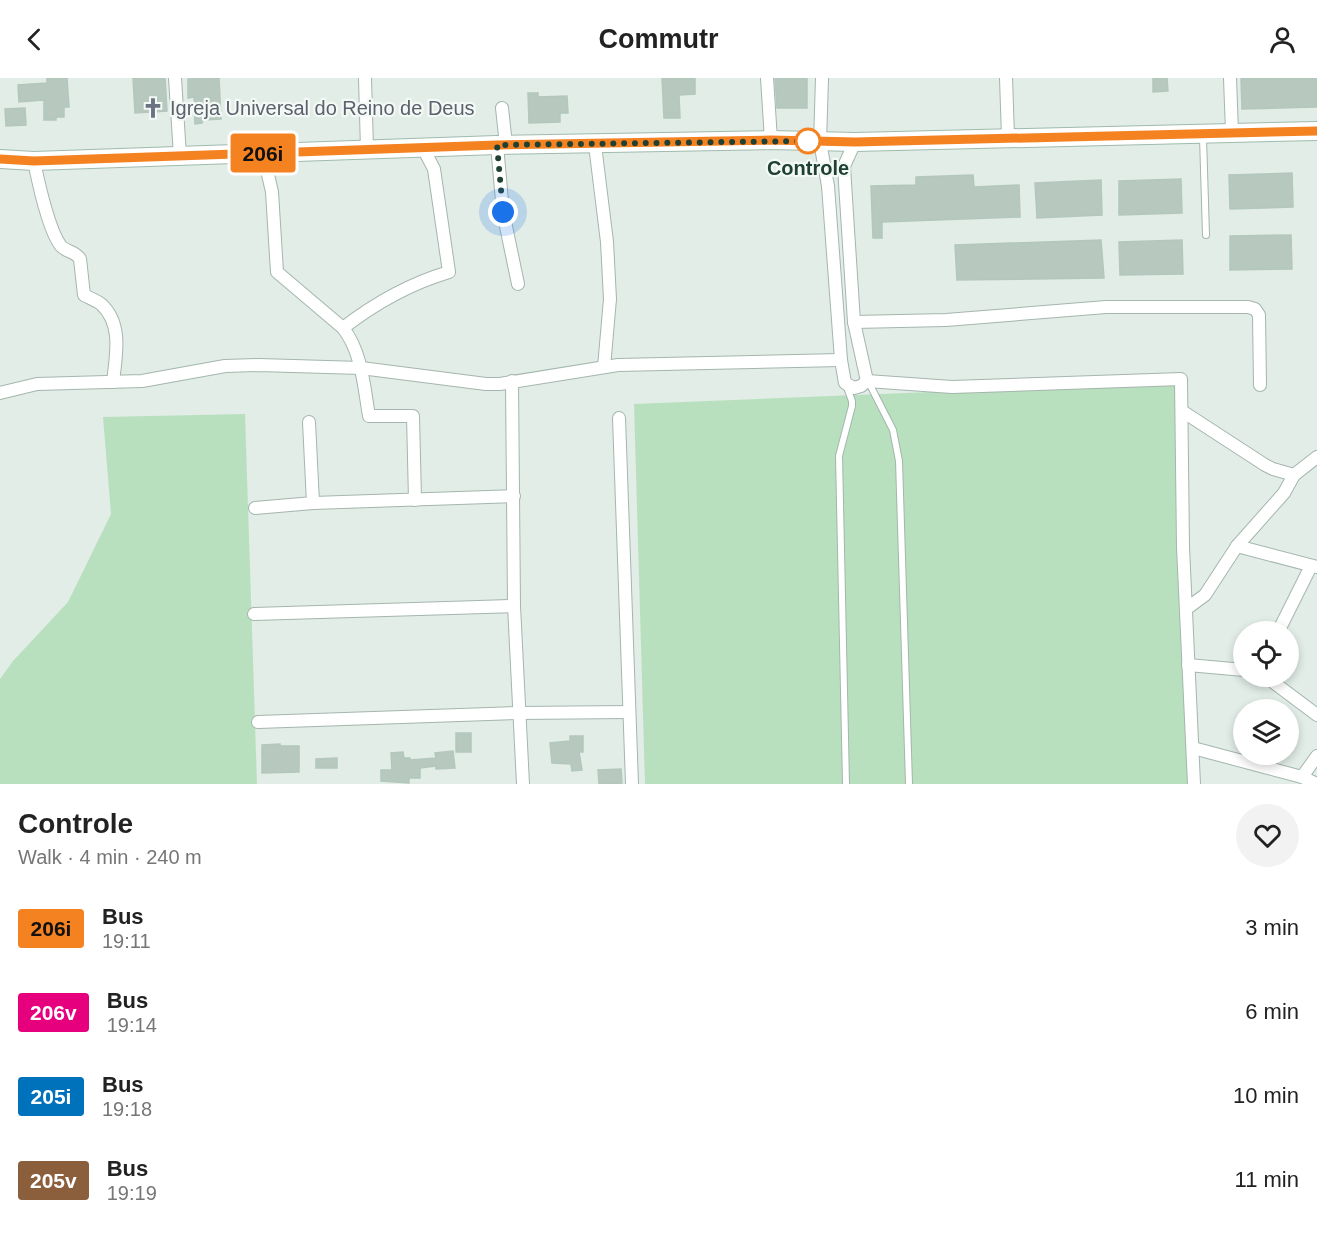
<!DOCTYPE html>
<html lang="en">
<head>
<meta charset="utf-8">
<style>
  :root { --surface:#fff; --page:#f2f2f2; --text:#222; --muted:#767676 }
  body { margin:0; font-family:Arial,sans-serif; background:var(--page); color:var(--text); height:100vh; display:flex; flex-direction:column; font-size:22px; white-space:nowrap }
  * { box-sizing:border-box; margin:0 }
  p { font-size:20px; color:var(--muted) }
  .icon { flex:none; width:33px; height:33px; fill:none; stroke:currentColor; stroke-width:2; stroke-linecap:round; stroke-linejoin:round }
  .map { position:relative; height:706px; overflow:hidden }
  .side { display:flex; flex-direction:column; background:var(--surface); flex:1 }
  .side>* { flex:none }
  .badge { padding:0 12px; border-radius:4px; font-size:21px; line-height:39px }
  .controls { position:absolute; left:1233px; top:543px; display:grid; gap:12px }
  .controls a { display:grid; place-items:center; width:66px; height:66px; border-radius:50%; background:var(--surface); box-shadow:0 3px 9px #0003; font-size:30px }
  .you { position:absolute; width:30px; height:30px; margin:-15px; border:4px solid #fff; border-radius:50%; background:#1a73e8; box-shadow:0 0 0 9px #1a73e833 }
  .map>.badge { position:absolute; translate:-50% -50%; box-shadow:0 0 0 3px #fff }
  .round { display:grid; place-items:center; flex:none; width:63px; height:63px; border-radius:32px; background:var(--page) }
  .headline { display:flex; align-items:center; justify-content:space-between; height:102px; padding:0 18px }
  h1 { font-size:28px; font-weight:600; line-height:45px }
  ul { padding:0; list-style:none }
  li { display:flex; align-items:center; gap:18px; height:84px; padding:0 18px }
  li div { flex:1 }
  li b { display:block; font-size:22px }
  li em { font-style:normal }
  li .badge { min-width:66px; font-weight:700; text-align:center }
  header { display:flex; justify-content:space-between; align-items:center; height:78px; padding:0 18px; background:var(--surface); font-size:27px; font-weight:600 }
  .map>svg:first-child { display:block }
  .green { fill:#b9e0be }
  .building { fill:#b7c8bf; stroke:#b3c7bd; stroke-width:1.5 }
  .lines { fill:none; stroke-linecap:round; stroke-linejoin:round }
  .lane-casing { stroke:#a4b6ad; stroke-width:8 }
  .street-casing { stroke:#a4b6ad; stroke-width:14 }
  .secondary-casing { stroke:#9fbaad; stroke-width:20 }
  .lane { stroke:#fff; stroke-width:6 }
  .street { stroke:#fff; stroke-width:12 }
  .secondary { stroke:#fff; stroke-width:18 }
  .line-casing { stroke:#fff; stroke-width:14 }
  .line { stroke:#f58220; stroke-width:9 }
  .walk { stroke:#204033; stroke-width:6; stroke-dasharray:0 10.8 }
  .stop-dot { fill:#fff; stroke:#f58220; stroke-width:3 }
  .labels { text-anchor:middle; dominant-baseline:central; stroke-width:4.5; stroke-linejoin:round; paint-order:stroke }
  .worship-label { font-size:20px; fill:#5b616d; stroke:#f3f9f5; text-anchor:start }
  .stop-label { font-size:20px; font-weight:bold; fill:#204033; stroke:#f3f9f5 }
</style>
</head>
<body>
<header><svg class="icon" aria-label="back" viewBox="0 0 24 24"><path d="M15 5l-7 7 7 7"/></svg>Commutr<svg class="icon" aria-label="person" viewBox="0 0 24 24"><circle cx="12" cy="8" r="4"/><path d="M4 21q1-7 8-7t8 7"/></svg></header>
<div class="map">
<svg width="1317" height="706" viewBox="0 0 1317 706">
  <rect width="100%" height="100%" fill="#e2ede7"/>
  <g class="green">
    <path d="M1175 304 1188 706H645L634 326Z"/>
    <path d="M245 336 257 706H0V601L13 583 68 524 111 436 103 339Z"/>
  </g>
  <g class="building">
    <path d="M47 0H67L69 29H64V39H56V42H44V22L19 24 18 7 47 5Z"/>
    <path d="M133 0H165L167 33 135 35Z"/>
    <path d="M219 0 221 41 203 42 202 45 195 46 194 19 188 20V1Z"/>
    <path d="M662 0H695V16L679 17 680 40H664Z"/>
    <path d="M775 0H807V30H777Z"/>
    <path d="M1153 0H1167L1168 13 1153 14Z"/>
    <path d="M1241 0H1317V29L1242 31Z"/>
    <path d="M528 15H538V19L567 18 568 35H560V44L529 45Z"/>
    <path d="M25 30 26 47 6 48 5 31Z"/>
    <path d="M1292 95 1293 129 1230 131 1229 97Z"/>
    <path d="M973 97 974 109 1019 107 1020 139 882 144V160H873L871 108 916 107V99Z"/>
    <path d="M1181 101 1182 135 1119 137V103Z"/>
    <path d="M1101 102 1102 137 1037 140 1035 105Z"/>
    <path d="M1291 157 1292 191 1230 192V158Z"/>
    <path d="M1101 162 1104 200 957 202 955 167Z"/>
    <path d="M1182 162 1183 196 1120 197 1119 164Z"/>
    <rect x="456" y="655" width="15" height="19"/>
    <path d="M570 658H583V674H579L582 692 572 693 571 686 552 685 550 665 570 663Z"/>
    <path d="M280 666V668H299V694L262 695V667Z"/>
    <path d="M453 673 455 690 436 691V688L420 690V700H409V705L381 703V692H392L391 675 403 674 404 680H410V682L436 680 435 675Z"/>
    <path d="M337 680V690H316V681Z"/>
    <path d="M621 691 622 705 599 706 598 692Z"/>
  </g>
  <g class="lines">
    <g class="lane-casing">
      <g id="lane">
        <path d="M1203 59 1206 157"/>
        <path d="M868 303 893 352 899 383 909 706"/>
        <path d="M846 706 839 378 852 328V323L846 307"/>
      </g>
    </g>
    <g class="street-casing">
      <g id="street">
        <path d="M175 0 180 78"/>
        <path d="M365 0 367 71"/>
        <path d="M767 0 771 62"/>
        <path d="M822 0 820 64 828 108 841 282 845 305 854 310 861 308 867 303 952 309 1181 301 1183 469 1194 706"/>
        <path d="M1006 0 1008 59"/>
        <path d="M1230 0 1232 54"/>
        <path d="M502 30 506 67"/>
        <path d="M855 64 844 88 845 105 854 244 867 303"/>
        <path d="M497 67 503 134 518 206"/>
        <path d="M595 67 607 164 610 221 604 289"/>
        <path d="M263 75 272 114 277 194 343 250C362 274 364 309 369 338H413L415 422"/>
        <path d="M34 83C38 103 49 153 61 168 66 174 75 173 80 181L84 217C89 220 96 222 101 226 123 246 116 277 113 304"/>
        <path d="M854 244 946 242 1106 229H1248L1255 231 1259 237 1260 307"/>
        <path d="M343 250C374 226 412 205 449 194L434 91 423 70"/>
        <path d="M512 303 514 528 523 706"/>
        <path d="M0 315 37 306 142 303 225 288 259 287 361 290 486 306H500L618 287 841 282"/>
        <path d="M1182 333 1265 387 1273 391 1294 397 1317 379"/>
        <path d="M619 340 632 706"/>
        <path d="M309 344 313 425"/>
        <path d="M255 430 313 425 514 418"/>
        <path d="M1237 468 1284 415 1294 397"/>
        <path d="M1186 531 1205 517 1237 468 1317 489"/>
        <path d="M254 536 514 528"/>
        <path d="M1278 554 1311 488"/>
        <path d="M1188 587 1244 592"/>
        <path d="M1265 598 1317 637"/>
        <path d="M258 644 518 635 628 634"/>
        <path d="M1193 670 1302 699"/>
        <path d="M1317 678 1302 699 1317 706"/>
      </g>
    </g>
    <g class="secondary-casing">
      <path id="secondary" d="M0 81 34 83 497 67 771 62 855 64 1317 53"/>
    </g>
    <use href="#lane" class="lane"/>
    <use href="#street" class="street"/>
    <use href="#secondary" class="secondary"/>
  </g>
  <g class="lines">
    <g class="line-casing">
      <path id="line" d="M0 81 34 83 497 67 771 62 855 64 1317 53"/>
    </g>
    <use href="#line" class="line"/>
    <path class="walk" d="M503 134 497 67 808 63"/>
  </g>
  <defs>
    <g id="church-bare" transform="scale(1.62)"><path d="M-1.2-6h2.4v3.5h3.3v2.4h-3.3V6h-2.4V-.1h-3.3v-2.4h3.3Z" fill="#6b7280" stroke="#f3f9f5" stroke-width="2.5" paint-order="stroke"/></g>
  </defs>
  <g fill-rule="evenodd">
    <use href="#church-bare" x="153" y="30"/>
  </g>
  <circle class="stop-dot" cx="808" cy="63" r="12"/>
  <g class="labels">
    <g class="worship-label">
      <text x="170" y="30">Igreja Universal do Reino de Deus</text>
    </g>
    <g class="stop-label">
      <text x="808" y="90">Controle</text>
    </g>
  </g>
</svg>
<div class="controls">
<a><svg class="icon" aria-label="locate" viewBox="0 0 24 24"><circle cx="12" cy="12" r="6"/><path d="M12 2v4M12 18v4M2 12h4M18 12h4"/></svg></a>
<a><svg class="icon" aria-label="layers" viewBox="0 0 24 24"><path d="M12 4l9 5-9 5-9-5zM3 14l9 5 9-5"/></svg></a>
</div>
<div class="you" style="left:503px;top:134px"></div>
<b class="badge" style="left:263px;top:75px;background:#f58220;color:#111">206i</b>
</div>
<section class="side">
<div class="headline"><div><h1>Controle</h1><p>Walk · 4 min · 240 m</p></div><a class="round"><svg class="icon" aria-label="heart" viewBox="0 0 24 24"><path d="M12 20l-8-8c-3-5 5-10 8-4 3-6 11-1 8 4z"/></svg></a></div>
<ul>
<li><span class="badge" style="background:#f58220;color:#111">206i</span><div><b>Bus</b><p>19:11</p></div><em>3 min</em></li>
<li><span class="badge" style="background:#e6007e;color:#fff">206v</span><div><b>Bus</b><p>19:14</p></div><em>6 min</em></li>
<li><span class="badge" style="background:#0072bc;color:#fff">205i</span><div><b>Bus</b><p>19:18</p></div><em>10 min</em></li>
<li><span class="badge" style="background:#8b5e3c;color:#fff">205v</span><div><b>Bus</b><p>19:19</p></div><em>11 min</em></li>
</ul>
</section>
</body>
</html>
